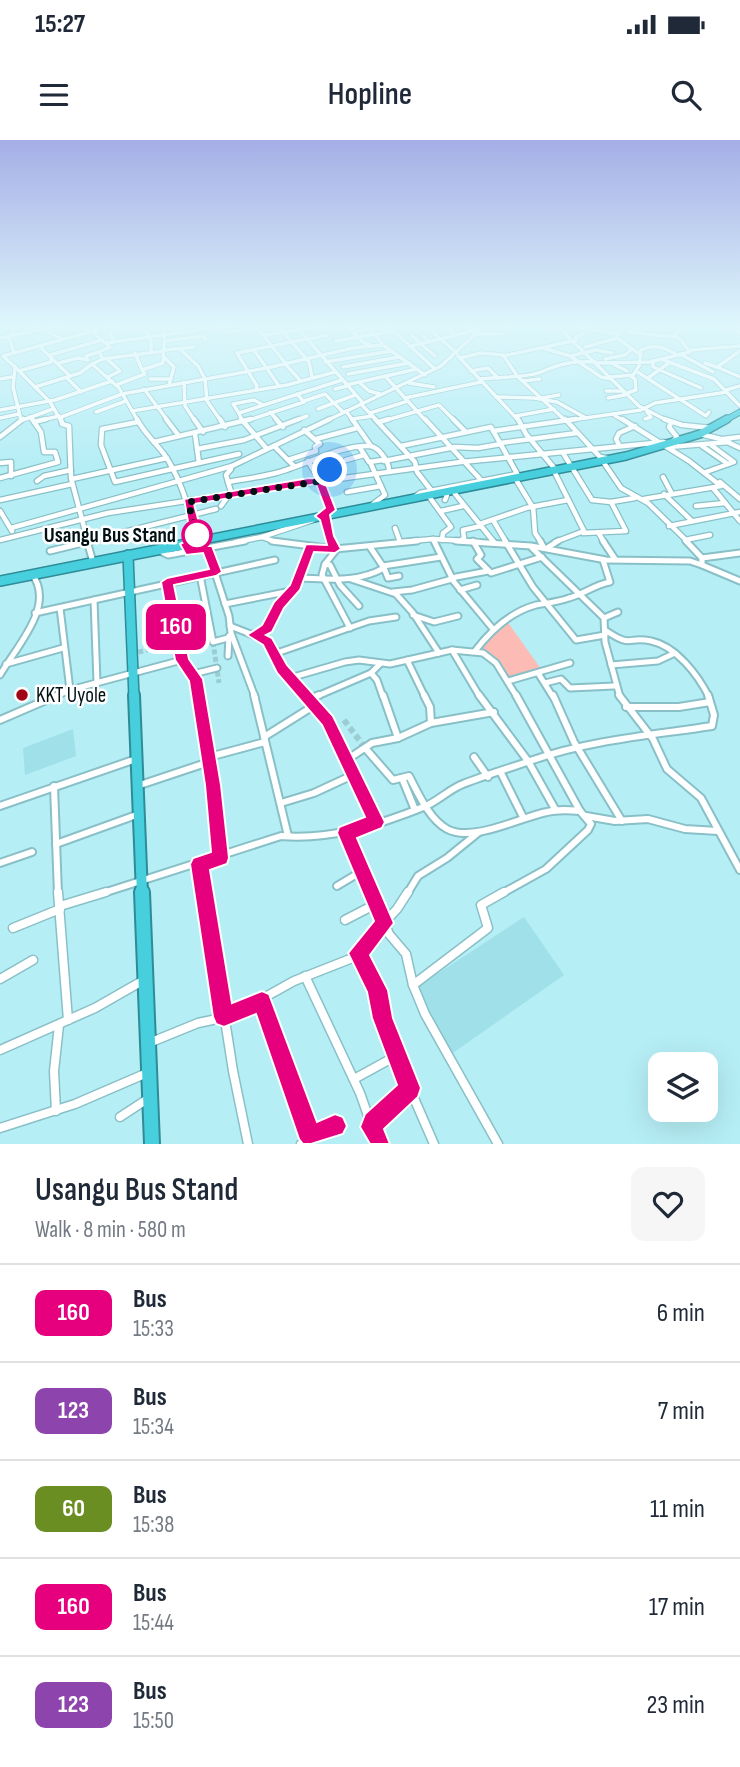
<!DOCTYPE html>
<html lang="en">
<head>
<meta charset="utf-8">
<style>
  :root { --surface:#fff; --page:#f6f6f7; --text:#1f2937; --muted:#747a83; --line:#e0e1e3 }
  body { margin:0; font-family:"Sofia Sans Condensed",sans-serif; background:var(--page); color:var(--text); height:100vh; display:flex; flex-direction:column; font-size:26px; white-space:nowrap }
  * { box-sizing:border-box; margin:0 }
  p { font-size:23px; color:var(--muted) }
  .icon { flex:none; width:38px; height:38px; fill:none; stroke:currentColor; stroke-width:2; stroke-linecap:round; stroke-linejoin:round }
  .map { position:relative; height:1004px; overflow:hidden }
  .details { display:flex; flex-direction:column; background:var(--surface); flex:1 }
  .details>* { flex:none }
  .badge { padding:0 14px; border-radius:10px; font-size:24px; line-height:46px }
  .fabs { position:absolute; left:648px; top:912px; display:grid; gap:14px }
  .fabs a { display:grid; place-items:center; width:70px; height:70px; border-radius:14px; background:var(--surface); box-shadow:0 7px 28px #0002; font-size:35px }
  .you { position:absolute; width:35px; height:35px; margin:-18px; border:5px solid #fff; border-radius:50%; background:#1a73e8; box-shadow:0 0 0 10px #1a73e833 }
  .map>.badge { position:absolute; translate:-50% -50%; box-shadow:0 0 0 4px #fff }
  .round { display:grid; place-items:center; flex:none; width:74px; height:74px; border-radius:14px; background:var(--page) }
  .head { display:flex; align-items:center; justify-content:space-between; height:119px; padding:0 35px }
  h1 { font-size:33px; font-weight:600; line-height:52px }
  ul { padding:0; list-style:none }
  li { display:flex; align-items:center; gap:21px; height:98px; padding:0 35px; border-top:2px solid var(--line) }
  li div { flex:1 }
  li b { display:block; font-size:26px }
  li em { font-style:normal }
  li .badge { min-width:77px; font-weight:700; text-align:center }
  .status { display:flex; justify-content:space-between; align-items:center; height:49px; padding:0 35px; background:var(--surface); direction:ltr }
  .status svg { height:19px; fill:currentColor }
  header { display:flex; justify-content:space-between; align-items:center; height:91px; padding:0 35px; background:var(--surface); font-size:32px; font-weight:600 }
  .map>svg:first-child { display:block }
  .built { fill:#9fe0e9 }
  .green { fill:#fcbcb5 }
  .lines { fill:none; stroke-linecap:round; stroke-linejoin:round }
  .minor-tunnel-far1 { stroke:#9bcdd4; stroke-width:5; stroke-dasharray:5 2.5; stroke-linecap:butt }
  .minor-tunnel { stroke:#9bcdd4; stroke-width:6; stroke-dasharray:6 3.5; stroke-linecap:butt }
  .minor-far4-casing { stroke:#89c0c7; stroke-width:5 }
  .minor-far3-casing { stroke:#89c0c7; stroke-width:7 }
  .minor-far2-casing { stroke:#89c0c7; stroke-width:9 }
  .minor-far1-casing { stroke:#89c0c7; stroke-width:10 }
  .minor-casing { stroke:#89c0c7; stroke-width:11 }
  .highway-far4-casing { stroke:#2e8c97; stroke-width:7 }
  .highway-far3-casing { stroke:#2e8c97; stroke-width:10 }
  .highway-far2-casing { stroke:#2e8c97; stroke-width:12 }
  .highway-far1-casing { stroke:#2e8c97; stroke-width:14 }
  .highway-casing { stroke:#2e8c97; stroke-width:18 }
  .minor-far4 { stroke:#fff; stroke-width:3.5 }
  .minor-far3 { stroke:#fff; stroke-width:4.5 }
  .minor-far2 { stroke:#fff; stroke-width:5 }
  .minor-far1 { stroke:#fff; stroke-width:6 }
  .minor { stroke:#fff; stroke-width:8 }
  .highway-far4 { stroke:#47cfde; stroke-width:5 }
  .highway-far3 { stroke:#47cfde; stroke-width:7 }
  .highway-far2 { stroke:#47cfde; stroke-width:9 }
  .highway-far1 { stroke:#47cfde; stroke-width:10 }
  .highway { stroke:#47cfde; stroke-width:14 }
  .line { fill:#e6007e; stroke:#fff; stroke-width:2 }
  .walk { stroke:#001013; stroke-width:7; stroke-dasharray:0 12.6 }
  .stop-dot { fill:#fff; stroke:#e6007e; stroke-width:3.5 }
  .poi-dot { fill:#a20615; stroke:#fff; stroke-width:2.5 }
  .labels { text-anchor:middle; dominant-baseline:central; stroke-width:5; stroke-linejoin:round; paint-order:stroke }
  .stop-label { font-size:21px; font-weight:bold; fill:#001013; stroke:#fff; text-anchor:end }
  .poi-label { font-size:21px; fill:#001013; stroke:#fff; text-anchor:start }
</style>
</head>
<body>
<div class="status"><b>15:27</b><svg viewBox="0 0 49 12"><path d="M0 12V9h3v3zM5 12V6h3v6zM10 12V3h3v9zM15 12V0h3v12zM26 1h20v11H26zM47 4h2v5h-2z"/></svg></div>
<header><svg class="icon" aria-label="menu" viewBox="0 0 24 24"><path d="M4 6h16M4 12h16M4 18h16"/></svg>Hopline<svg class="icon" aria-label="search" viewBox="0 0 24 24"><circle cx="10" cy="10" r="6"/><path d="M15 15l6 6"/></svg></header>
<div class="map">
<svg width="740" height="1004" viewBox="0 0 740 1004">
  <rect width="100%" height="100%" fill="#b6eef6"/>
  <g class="built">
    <path d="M73 589 76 616 25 635 23 608Z"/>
    <path d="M524 777 564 835 450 915 417 847Z"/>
  </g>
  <path class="green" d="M507 481 541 529 510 539 502 525 482 509 489 498Z"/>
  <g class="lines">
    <g class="minor-tunnel-far1">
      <path d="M176 483 207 474"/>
      <path d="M213 502 219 543"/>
      <path d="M131 514 179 502"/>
    </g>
    <path class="minor-tunnel" d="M344 580 366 609"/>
    <g class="minor-far4-casing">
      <g id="minor-far4">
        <path d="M34 185 62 199"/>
        <path d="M91 185 97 196 110 207 99 212 103 219 92 224 119 248 138 281"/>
        <path d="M142 185 151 200V212"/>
        <path d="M255 185 286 224"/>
        <path d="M277 185 309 222 312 237"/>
        <path d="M295 185 363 263"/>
        <path d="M345 185 364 203 369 204"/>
        <path d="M367 185 383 205"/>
        <path d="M387 185 435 229"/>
        <path d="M424 185 457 213"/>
        <path d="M443 185 455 195"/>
        <path d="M465 185 478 194H502"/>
        <path d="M556 185 639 266 668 281"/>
        <path d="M732 185 740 193"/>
        <path d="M349 188 367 185"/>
        <path d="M582 188 619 194"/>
        <path d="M623 189 618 192 617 198 641 215"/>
        <path d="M93 190 125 185"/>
        <path d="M113 191 110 193 114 202"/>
        <path d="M565 191 592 185"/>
        <path d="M225 192 240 191"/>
        <path d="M353 192 371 189"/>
        <path d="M628 192 674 197"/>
        <path d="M263 195 336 185"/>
        <path d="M411 195 421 204"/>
        <path d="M422 195 430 202"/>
        <path d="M0 198 64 185"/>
        <path d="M575 198 584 193"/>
        <path d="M306 200 328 195"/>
        <path d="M165 201 204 196 205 200"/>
        <path d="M335 201 395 191"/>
        <path d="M106 203 234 185"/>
        <path d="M421 204 435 216"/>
        <path d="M39 206 70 236"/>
        <path d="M411 206 481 189"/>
        <path d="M585 207 617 198"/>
        <path d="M179 208 198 226 205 239 207 261 221 281"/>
        <path d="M543 208 570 216"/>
        <path d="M165 210 194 207"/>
        <path d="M254 210 279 246"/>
        <path d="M691 210 740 206"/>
        <path d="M740 211 717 227 740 237"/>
        <path d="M14 213 9 197 18 185"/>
        <path d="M135 213 142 230"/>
        <path d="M612 213 596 210 570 216 601 237 612 239"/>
        <path d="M680 214 713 232"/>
        <path d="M50 215 102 200"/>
        <path d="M458 216 519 281"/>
        <path d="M503 216 577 200"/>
        <path d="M164 217 174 227 169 245"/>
        <path d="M106 218 120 231 108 237"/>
        <path d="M460 218 481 213 503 215 518 237 566 281"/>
        <path d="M87 219 86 216 99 212"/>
        <path d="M103 219 164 211"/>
        <path d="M605 219 625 215 632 209"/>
        <path d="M661 219 714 239 740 266"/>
        <path d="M653 221V227L701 248"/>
        <path d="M325 222 391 211"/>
        <path d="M59 223 78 218 88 220"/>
        <path d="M597 223 650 222 690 212 680 199 674 196 685 185"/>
        <path d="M611 223 627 231"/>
        <path d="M705 223 717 227"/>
        <path d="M285 224 300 240"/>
        <path d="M15 227 50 262 61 281"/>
        <path d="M343 227 399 217"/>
        <path d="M19 231 51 222V217"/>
        <path d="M471 231 488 228 498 238"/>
        <path d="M636 231 706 276 709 272"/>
        <path d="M348 234 409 223"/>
        <path d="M385 236 426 281"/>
        <path d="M610 237 633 235 639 226 641 210C654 204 665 207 677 215"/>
        <path d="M67 238 81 252"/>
        <path d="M648 238 669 223"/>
        <path d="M0 239 12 237"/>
        <path d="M150 239H171"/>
        <path d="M479 239C495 237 527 238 541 232 562 223 573 221 596 222"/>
        <path d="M523 241 540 239"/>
        <path d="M184 242 185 266 195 281"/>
        <path d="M360 243 369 251 380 254"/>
        <path d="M409 243 434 247"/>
        <path d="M116 245 145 234 142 230 163 223 165 185"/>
        <path d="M346 245 417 229"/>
        <path d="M35 247 80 233 92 224"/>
        <path d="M144 249 168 281"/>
        <path d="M256 249 257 246 237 213 306 199"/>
        <path d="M335 249 347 246"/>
        <path d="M726 250 740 246"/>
        <path d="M606 251H623"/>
        <path d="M122 254 267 228 353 208 383 205 425 235"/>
        <path d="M624 254 636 250 635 239 631 236"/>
        <path d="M496 257 534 258 557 262 586 278"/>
        <path d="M405 258 481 242"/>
        <path d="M542 258 559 255"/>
        <path d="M608 258 625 255"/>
        <path d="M304 261 325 254 343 272"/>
        <path d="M361 264 377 281"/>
        <path d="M318 269 355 255"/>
        <path d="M0 270 55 260 112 241"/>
        <path d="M132 271 287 245 335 232"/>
        <path d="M346 271 353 281"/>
        <path d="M96 272 126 261"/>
        <path d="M270 272 278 281"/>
        <path d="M239 273 233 264 254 260 263 265"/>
        <path d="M370 273 408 261"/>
        <path d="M516 276 554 269"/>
        <path d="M615 276 625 281"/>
        <path d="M30 277 33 281"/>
        <path d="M61 277 122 254"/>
        <path d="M0 278 19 274"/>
        <path d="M352 279 373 276"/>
        <path d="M645 279 651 277 647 272"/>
        <path d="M21 280 13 247 15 227 3 216 94 191"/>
        <path d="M20 281 53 269"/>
        <path d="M38 281 59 276"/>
        <path d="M242 281 239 273 342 240"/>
        <path d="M246 281 304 262 297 254"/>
        <path d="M294 281 307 276"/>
        <path d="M326 281 441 226 485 185"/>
        <path d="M383 281 439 265 455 281"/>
        <path d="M564 281 641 270 655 263 727 252"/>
      </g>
    </g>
    <g class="minor-far3-casing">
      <g id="minor-far3">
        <path d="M61 279 62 284 69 286 71 338 88 402"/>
        <path d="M137 279C144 293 155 302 164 314 182 340 189 371 198 401"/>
        <path d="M166 279 179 296"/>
        <path d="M194 279 203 292"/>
        <path d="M220 279 225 287"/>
        <path d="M241 279 267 309"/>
        <path d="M276 279 283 287"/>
        <path d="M352 279 371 306"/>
        <path d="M375 279 415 322 417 332 431 350"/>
        <path d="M425 279 481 340"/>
        <path d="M453 279 465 291"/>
        <path d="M518 279 526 294 555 329"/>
        <path d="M565 279 600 317 607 318"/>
        <path d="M622 279 689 321 721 346 644 359"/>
        <path d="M664 279 682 285 711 288"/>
        <path d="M34 282 46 279"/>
        <path d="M138 282 102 289 101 305 115 342 172 329"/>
        <path d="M379 282 389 279"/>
        <path d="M671 283 669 287 677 297 674 300"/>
        <path d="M493 291 576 279"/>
        <path d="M195 294 199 323"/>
        <path d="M700 294 721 299 740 308"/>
        <path d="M0 297 23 279"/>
        <path d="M316 299 357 288"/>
        <path d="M723 299 740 297"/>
        <path d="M154 302 251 279"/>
        <path d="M500 303 577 293"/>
        <path d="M619 305 616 299 619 293 635 286"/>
        <path d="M274 306 294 326"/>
        <path d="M401 306 491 287 519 337"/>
        <path d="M702 306 728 324"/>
        <path d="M669 307 729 302"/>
        <path d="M360 308 369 322 383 320"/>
        <path d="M197 309 244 300 299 279"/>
        <path d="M563 313 592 360 611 362"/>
        <path d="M288 320 316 311 315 307 320 304 304 290"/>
        <path d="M346 320 364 315"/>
        <path d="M602 320 621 348 648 363 688 402"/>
        <path d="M308 321 319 339 330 369 323 375"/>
        <path d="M384 321 455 307 478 308 501 304"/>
        <path d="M370 322 385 355 373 364"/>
        <path d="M0 323 11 322V336"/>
        <path d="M172 329 239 314"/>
        <path d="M330 329 333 339"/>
        <path d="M553 329 584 391 555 402"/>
        <path d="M706 332 734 322 711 305"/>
        <path d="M663 337 671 352"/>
        <path d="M0 338 58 322 55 312H44L41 292 32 279"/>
        <path d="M515 338 532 366"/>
        <path d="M72 339 167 318"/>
        <path d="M37 341 44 336 71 330"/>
        <path d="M228 342C244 339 261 337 276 333 304 326 342 304 370 306 379 307 389 322 389 330"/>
        <path d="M720 342 740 359"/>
        <path d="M713 348 740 381"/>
        <path d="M452 350 494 402"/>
        <path d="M347 352 381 346"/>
        <path d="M443 352 447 355 445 360"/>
        <path d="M664 354 692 381"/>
        <path d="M428 355 451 387 443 393 442 400"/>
        <path d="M413 358 420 353 517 334"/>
        <path d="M0 360 72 344"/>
        <path d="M221 366 231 352 226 335 231 329"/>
        <path d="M533 366 535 393 541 402"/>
        <path d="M696 366 725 363"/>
        <path d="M0 371 12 391"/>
        <path d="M441 371 463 366"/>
        <path d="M325 376 331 402"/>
        <path d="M493 380 506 402"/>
        <path d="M480 384 526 368 568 360"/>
        <path d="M669 386 740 372"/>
        <path d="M11 388 232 326 330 279"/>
        <path d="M395 388 400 402"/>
        <path d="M583 393 626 391 611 362 635 358"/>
        <path d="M599 394 604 402"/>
        <path d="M262 397 313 380"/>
        <path d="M433 399 435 402"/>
        <path d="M0 400 108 373 258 350 461 322 664 302"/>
        <path d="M685 400 710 395"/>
        <path d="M460 401 464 398 463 390 481 386"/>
        <path d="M84 402 216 369"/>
        <path d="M236 402 262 397 276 402"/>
        <path d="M400 402 433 399 480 402"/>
      </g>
    </g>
    <g class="minor-far2-casing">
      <g id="minor-far2">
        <path d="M87 401 93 422"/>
        <path d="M272 401 335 409"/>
        <path d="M330 401 335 409 417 401"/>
        <path d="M434 401 454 442 493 489"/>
        <path d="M456 401 531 406 606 420 690 421 702 425V418L686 401"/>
        <path d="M473 401 481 415 477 419 491 433 542 417"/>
        <path d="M492 401 494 403"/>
        <path d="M505 401 533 447 576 500 605 495"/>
        <path d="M540 401 544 408"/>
        <path d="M603 401 615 419"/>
        <path d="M207 408 229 476 231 493 255 557"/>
        <path d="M532 408 604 478 605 502 620 557"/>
        <path d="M547 408 558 401"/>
        <path d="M337 409 325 424 322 435 350 488"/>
        <path d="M50 411 91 401"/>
        <path d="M160 411 168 415 245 401"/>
        <path d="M702 418 740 413"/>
        <path d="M325 424 330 425 340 445 359 466"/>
        <path d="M702 425 740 441"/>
        <path d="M383 426 441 417"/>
        <path d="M384 428 388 438 399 436"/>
        <path d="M200 435 213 502 228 498"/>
        <path d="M300 438C330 439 357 443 384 428L370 407"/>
        <path d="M451 438 488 431"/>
        <path d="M351 439 396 454 413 473 439 513"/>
        <path d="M460 450 477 445"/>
        <path d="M393 452 412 450 452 439"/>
        <path d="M94 460 97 543"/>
        <path d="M225 464 291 451"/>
        <path d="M60 468 70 550"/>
        <path d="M35 473 275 420"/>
        <path d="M413 475 434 482 458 476"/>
        <path d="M604 478 618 472"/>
        <path d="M230 486 266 500 280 527 306 557"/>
        <path d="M605 490C633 509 626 496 651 501 676 506 698 535 709 557"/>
        <path d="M254 494 267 489 278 465 299 441 310 407"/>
        <path d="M452 510 480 557"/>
        <path d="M475 511C491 490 510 472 536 465 547 463 558 462 569 458 584 454 594 445 610 442L603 420"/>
        <path d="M274 514 369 481 396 477"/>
        <path d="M228 516 229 496"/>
        <path d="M182 520 193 534 200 557"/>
        <path d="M407 520 425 557"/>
        <path d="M6 524 63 508"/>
        <path d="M611 525 658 521 675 513"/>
        <path d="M371 533 377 540 383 557"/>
        <path d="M538 533 553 557"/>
        <path d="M193 534 217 528"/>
        <path d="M0 535C16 507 56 466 32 434"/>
        <path d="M290 538 345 522 359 520 390 524 452 510 483 513 496 523 517 557"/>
        <path d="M508 541 570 523"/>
        <path d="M545 543 561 539 570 548 614 546"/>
        <path d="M54 557 70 550 182 520 167 442"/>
        <path d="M315 557 371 533 380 524"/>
      </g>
    </g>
    <g class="minor-far1-casing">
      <g id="minor-far1">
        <path d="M199 555 213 645 220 718"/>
        <path d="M254 555 288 696"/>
        <path d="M304 555 331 586 376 682"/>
        <path d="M383 555 398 598"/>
        <path d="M424 555 430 567 431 583"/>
        <path d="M479 555 528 621 555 669"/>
        <path d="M516 555 580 671"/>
        <path d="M553 555 574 602 622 681"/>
        <path d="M619 555 653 599 667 629 701 658 740 730"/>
        <path d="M310 559 319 555"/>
        <path d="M626 567H679L710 562"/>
        <path d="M0 580 58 555"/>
        <path d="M264 597 315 565"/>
        <path d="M366 609 393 640 409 636C418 653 429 679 447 689 472 703 521 677 547 672 559 669 569 670 580 671L591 684 588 690 546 729 501 754"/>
        <path d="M209 617 265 602"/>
        <path d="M474 617 488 637"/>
        <path d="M348 619 372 603 398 598 431 583 494 572"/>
        <path d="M501 633 523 677"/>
        <path d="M402 638 415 670"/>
        <path d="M54 646 58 754"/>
        <path d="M137 646 209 622"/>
        <path d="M281 663 314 653 355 634"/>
        <path d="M0 666 136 619"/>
        <path d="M586 676 615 681 648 679 685 689 718 691"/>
        <path d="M346 693 372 754"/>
        <path d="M56 704 139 674"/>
        <path d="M0 723 32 712"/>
        <path d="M200 724 205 754"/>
        <path d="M337 746 362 731"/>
        <path d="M100 754 281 696C331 700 379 685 426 666 439 660 450 649 463 644 486 635 510 628 533 620 590 600 653 595 712 586L714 575 708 555"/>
        <path d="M407 754 418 736 447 718 479 692"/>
      </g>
    </g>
    <g class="minor-casing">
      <g id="minor">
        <path d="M58 752 68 880"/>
        <path d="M205 752 233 931 248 1004"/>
        <path d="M371 752 389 794 406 814 413 845 425 874 498 1004"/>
        <path d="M60 766 106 752"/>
        <path d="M345 780 376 764"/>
        <path d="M13 788 60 769"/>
        <path d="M358 813 375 849 403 933 434 1004"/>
        <path d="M305 836 360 953 372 987"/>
        <path d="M0 839 33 820"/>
        <path d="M413 845 488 788 481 765 504 752"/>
        <path d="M262 861 311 999"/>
        <path d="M149 903 198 883 231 876 294 841 350 819 397 769 408 752"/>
        <path d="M0 910 95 868 144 840"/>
        <path d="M354 939 396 916"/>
        <path d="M56 971 54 931 59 885"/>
        <path d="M120 977 149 958"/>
        <path d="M0 988 75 964 147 933"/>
        <path d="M301 1004 335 986"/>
        <path d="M378 1004 373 983 410 949"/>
      </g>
    </g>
    <g class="highway-far4-casing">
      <path id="highway-far4" d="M724 281 740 272"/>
    </g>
    <g class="highway-far3-casing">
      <path id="highway-far3" d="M193 402 626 316 700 294 727 279"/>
    </g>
    <g class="highway-far2-casing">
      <g id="highway-far2">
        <path d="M128 415 134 557"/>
        <path d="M0 441 202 401"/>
      </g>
    </g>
    <g class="highway-far1-casing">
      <path id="highway-far1" d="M134 555 142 754"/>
    </g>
    <g class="highway-casing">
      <path id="highway" d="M142 752 152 1004"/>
    </g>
    <use href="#minor-far4" class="minor-far4"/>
    <use href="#minor-far3" class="minor-far3"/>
    <use href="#minor-far2" class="minor-far2"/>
    <use href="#minor-far1" class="minor-far1"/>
    <use href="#minor" class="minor"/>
    <use href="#highway-far4" class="highway-far4"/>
    <use href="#highway-far3" class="highway-far3"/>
    <use href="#highway-far2" class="highway-far2"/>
    <use href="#highway-far1" class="highway-far1"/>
    <use href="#highway" class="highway"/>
  </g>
  <linearGradient id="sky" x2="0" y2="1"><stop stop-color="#a5aee6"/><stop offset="0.57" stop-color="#def7fb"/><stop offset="1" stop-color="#def7fb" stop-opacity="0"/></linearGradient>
  <rect width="740" height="325" fill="url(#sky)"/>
  <path class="line" d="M309 338 324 339 336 370 330 375 334 396 341 409 335 413 314 412 300 450 284 468 272 492 266 495 272 498 287 525 333 576 385 682 382 688 357 698 394 783 370 815 388 850 393 878 421 948 418 957 384 989 390 1004H370L360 987 365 974 397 945 372 878 367 852 348 813 374 781 337 693 339 687 365 677 322 585 277 533 263 505 247 495 262 485 274 462 290 445 306 404 327 405 320 380 315 376 325 368 316 344 194 364 204 401 193 406H212L222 432 216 436 174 445 189 519 203 539 221 645 229 718 227 724 210 730 232 863 262 851 269 854 317 982 335 974 343 977 347 986 343 994 311 1004H303L299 999 256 874 224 887 216 884 213 877 190 724 193 718 211 712 205 645 189 541 175 520 161 442 167 438 209 429 203 413 186 415 180 404 191 399 184 359Z"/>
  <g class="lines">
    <path class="walk" d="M197 395 188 362 333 339 330 330"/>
  </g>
  <circle class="stop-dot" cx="197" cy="395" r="14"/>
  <circle class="poi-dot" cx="22" cy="555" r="7"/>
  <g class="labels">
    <g class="stop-label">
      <text x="176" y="395">Usangu Bus Stand</text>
    </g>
    <g class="poi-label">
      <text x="36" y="555">KKT Uyole</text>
    </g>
  </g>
</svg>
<div class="fabs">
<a><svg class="icon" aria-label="layers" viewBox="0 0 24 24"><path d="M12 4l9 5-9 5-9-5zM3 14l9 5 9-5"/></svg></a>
</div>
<div class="you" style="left:330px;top:330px"></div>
<b class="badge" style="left:176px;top:487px;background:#e6007e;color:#fff">160</b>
</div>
<section class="details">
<div class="head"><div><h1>Usangu Bus Stand</h1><p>Walk · 8 min · 580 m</p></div><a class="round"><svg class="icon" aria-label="heart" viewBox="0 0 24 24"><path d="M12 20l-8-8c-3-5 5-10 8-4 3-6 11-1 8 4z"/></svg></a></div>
<ul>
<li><span class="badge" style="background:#e6007e;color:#fff">160</span><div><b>Bus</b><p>15:33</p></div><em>6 min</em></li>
<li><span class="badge" style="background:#8e44ad;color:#fff">123</span><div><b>Bus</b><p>15:34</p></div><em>7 min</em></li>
<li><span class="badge" style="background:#6b8e23;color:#fff">60</span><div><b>Bus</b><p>15:38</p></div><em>11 min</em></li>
<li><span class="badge" style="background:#e6007e;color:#fff">160</span><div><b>Bus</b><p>15:44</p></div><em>17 min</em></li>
<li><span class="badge" style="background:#8e44ad;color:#fff">123</span><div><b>Bus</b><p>15:50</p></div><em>23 min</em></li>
</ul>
</section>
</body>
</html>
